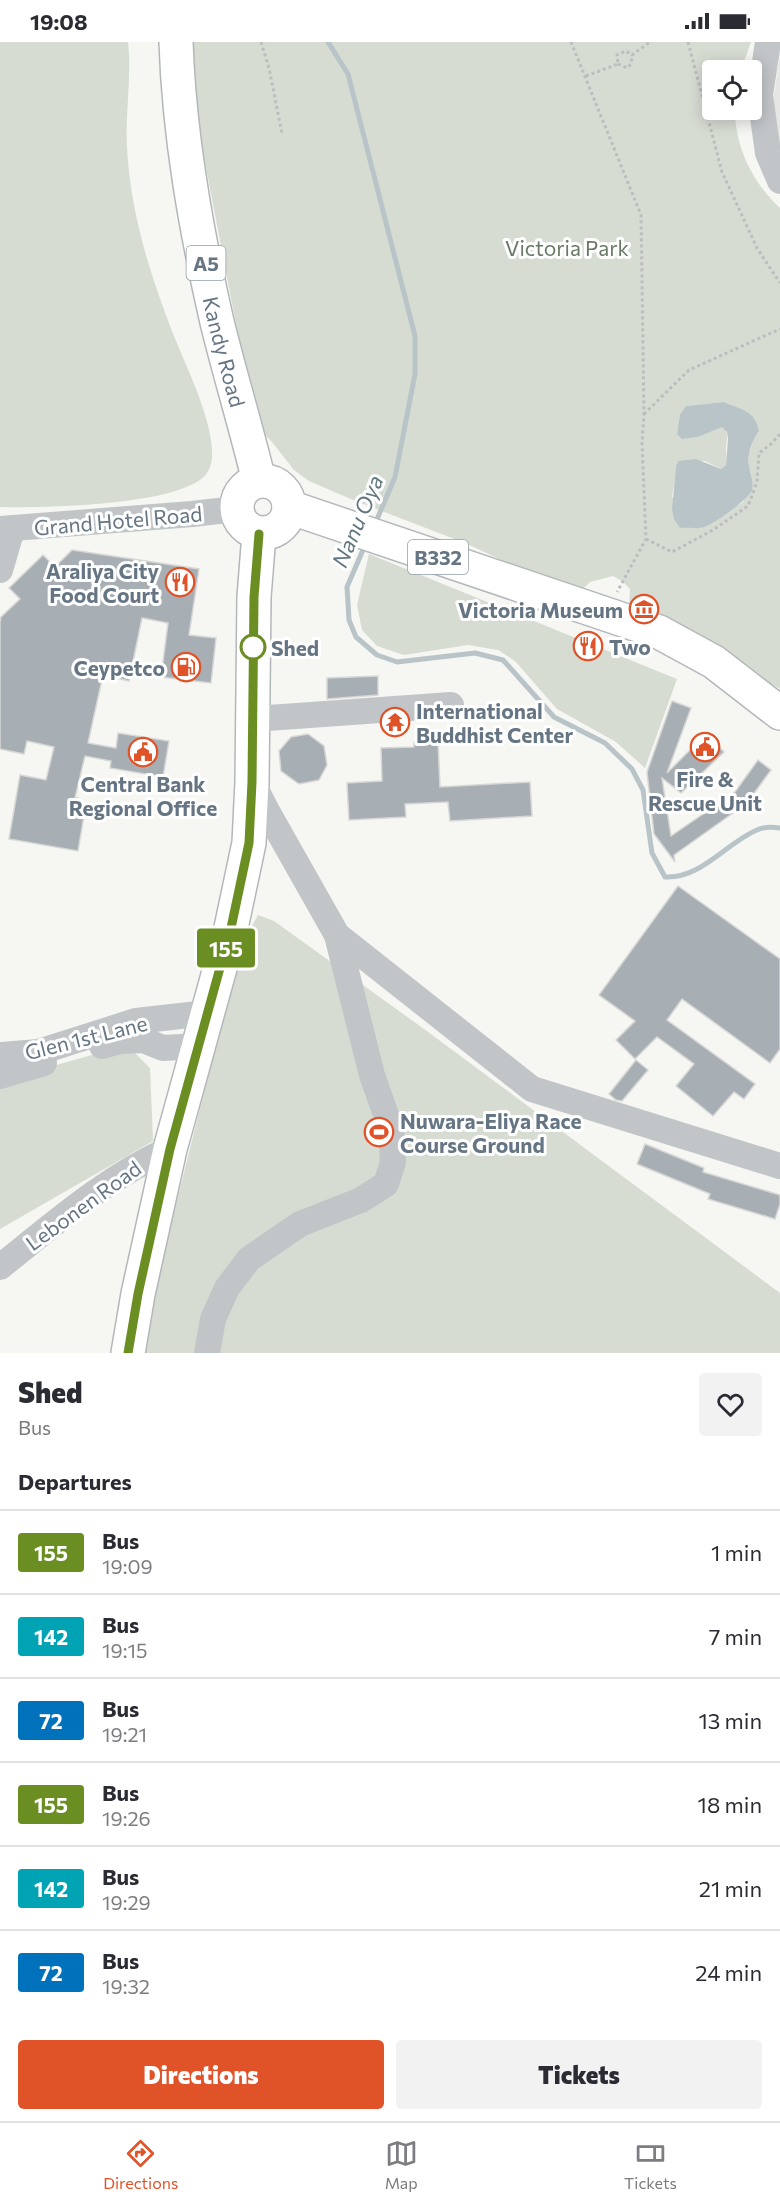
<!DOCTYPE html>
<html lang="en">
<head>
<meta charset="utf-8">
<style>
  :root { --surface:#fff; --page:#f2f2f3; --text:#2b2b33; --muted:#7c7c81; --line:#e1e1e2; --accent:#e05228 }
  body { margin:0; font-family:Commissioner,sans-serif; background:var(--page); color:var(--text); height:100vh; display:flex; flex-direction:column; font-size:22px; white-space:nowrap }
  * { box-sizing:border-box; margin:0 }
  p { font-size:20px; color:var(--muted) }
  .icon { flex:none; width:33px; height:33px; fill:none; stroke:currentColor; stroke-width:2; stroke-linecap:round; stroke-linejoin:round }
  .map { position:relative; height:1311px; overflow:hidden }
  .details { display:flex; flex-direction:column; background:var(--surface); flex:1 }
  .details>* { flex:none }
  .badge { padding:0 12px; border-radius:4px; font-size:21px; line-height:39px }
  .tools { position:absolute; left:702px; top:18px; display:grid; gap:12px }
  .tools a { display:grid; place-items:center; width:60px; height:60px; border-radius:6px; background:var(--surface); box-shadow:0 3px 15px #0003; font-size:30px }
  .map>.badge { position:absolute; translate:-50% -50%; box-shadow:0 0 0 3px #fff }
  h2 { padding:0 18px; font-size:22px; line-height:54px }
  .round { display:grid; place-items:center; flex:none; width:63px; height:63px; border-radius:6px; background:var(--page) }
  .summary { display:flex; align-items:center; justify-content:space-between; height:102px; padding:0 18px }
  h1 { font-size:28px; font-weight:800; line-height:45px }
  .cta { display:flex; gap:12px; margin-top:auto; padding:12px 18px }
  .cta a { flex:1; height:69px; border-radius:6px; background:var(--accent); color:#fff; font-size:24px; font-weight:800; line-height:69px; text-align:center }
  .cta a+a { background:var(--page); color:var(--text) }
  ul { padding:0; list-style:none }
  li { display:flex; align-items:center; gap:18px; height:84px; padding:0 18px; border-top:2px solid var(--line) }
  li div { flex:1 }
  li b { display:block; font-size:22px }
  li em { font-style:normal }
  li .badge { min-width:66px; font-weight:700; text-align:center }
  .status { display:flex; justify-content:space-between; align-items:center; height:42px; padding:0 30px; background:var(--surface); direction:ltr }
  .status svg { height:16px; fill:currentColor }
  .dock { display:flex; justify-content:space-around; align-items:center; height:84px; border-top:2px solid var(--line); background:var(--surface); font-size:16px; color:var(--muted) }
  .dock a { display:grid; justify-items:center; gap:3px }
  .dock .on { color:var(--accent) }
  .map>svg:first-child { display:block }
  .built { fill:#e6e7e5 }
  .green { fill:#d7dcd3; fill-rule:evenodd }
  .water { fill:#b8c4c8 }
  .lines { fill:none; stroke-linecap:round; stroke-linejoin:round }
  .stream { stroke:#b8c4c8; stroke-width:5 }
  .building { fill:#a7afb5; stroke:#d7d7d5; stroke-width:1.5 }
  .major-casing { stroke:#b4b8bc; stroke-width:36 }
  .highway-casing { stroke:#b4b7ba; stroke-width:36 }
  .path { stroke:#bbbdbf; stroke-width:3; stroke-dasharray:3 3; stroke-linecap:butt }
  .minor { stroke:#c1c5c8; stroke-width:26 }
  .major { stroke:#fff; stroke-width:33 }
  .highway { stroke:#fff; stroke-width:33 }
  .line-casing { stroke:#fff; stroke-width:14 }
  .line { stroke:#6b8e23; stroke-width:9 }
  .stop-dot { fill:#fff; stroke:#6b8e23; stroke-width:3 }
  .labels { text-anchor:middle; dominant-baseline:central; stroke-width:6; stroke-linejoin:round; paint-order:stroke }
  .shield { fill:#fff; stroke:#939ea8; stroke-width:1.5 }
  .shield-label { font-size:20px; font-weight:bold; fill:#657583 }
  .park-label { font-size:21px; fill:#687a64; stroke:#fff }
  .street-label { font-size:21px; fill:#657583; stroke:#fff }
  .poi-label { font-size:21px; font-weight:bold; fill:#657583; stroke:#fff; text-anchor:end }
  .stop-label { font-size:21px; font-weight:bold; fill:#657583; stroke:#fff; text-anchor:start }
  .water-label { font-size:22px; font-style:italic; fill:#61777f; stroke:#fff }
</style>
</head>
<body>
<div class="status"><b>19:08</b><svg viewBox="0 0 49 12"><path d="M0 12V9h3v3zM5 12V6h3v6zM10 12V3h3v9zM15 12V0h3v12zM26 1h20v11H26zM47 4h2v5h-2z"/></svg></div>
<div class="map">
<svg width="780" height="1311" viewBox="0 0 780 1311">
  <rect width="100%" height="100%" fill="#f6f6f2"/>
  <path class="built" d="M780 11V116L773 61Z"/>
  <g class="green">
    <path d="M0 0H128C132 35 125 70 127 105 130 168 149 230 172 289 183 319 227 403 207 431 184 464 40 466 0 465Z"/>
    <path d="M188 0H751L741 28H712V68H735C735 105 753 141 780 166V647L726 615 629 567 630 547 622 539 613 534 590 540 577 553 465 501 353 458 309 439 294 428 272 400 256 384 251 361 191 47ZM724 360 736 366 759 389 753 399 749 412V425L752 437 743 460 727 470 672 455 678 419H705L721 427 726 423C727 418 726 413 726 408 726 398 730 393 723 384L698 395 682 396 677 392 680 372 686 364Z"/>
    <path d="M369 512 677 637 645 726 616 700 557 667 515 619 498 608 468 603 404 613 377 604 362 588 357 563Z"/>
    <path d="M258 873 274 879 424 987 780 1251V1311H139L231 942 243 900Z"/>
    <path d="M127 1003 150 1026 153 1099 0 1187V1039Z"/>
  </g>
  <path class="water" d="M724 360C741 368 755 368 759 389 752 399 747 412 749 424 750 432 754 439 752 448 749 457 714 482 704 485 697 487 688 485 680 486L674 477 672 467 676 425 678 419 696 417 721 427 726 423 728 397 727 390 722 385 698 395 682 397 677 392 680 372 686 364Z"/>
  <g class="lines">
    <g class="stream">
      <path d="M328 0 348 32 415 294V332L395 435 375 482"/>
      <path d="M366 501 347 545 349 578 356 595 377 613 397 620 475 611 503 618 554 675 605 701 632 727 643 748 652 811 665 835C701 837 726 801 757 788 763 785 773 785 780 786"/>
    </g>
  </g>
  <g class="building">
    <path d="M72 508 199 527 189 593 216 596 211 641 161 635 168 581 142 576 129 639 103 633 88 701 116 706 118 691 169 699 163 735 110 726 111 719 85 714 75 756H78L75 773 84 774 78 809 9 797 20 733 46 738 54 705 27 699 24 712 0 707V580L1 575 20 557 9 546 43 513 55 525Z"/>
    <path d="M378 634V653L327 657V636Z"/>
    <path d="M672 659 691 666 667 731 706 692 724 710 681 751 662 736 671 794 735 750 758 718 771 728 747 761 674 813 675 820 654 792 647 730Z"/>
    <path d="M308 692 324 704 327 723 319 738 299 742 281 729 279 709 291 695Z"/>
    <path d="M438 699 440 745 530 740 532 774 450 779 448 760 405 762 406 775 349 778 347 741 382 739 381 706 414 705V700Z"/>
    <path d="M678 844 780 917V1007L770 1021 682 957 667 978 755 1042 744 1057 734 1050 713 1074 676 1044 694 1022 657 995 635 1017 616 998 635 979 599 953Z"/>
    <path d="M636 1018 648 1028 622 1059 616 1058 609 1052Z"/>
    <path d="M645 1102 704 1126 703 1130 780 1153V1162L775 1177 708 1157 710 1152 637 1122Z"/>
  </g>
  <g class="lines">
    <g class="major-casing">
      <path id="major" d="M289 465 659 590 714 620 780 671"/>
    </g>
    <g class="highway-casing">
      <g id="highway">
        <path id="s1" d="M176 0C179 94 196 188 217 280 230 333 246 385 259 439"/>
        <circle cx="263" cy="465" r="26"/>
        <path d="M128 1311 138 1252 170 1107 231 886 249 801 252 740 254 555 259 492"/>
      </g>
    </g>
    <g class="path">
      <path d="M261 0 269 26 282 92"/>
      <path d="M571 0 641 173 644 372 642 400 646 497 617 550"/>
      <path d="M688 0 722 130 757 206 780 241"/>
      <path d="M618 22 627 26 631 22 632 13"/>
      <path d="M586 34 618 22 617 13 626 9 632 13 650 0"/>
      <path d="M644 372 689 328 780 287"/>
      <path d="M646 497 672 510 713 488 748 464 757 440 759 411 771 402 780 392"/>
    </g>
    <g class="minor">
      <path d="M768 0 760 53 768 111 780 139"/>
      <path d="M0 487 192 472 236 467"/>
      <path d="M0 528 12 487"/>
      <path d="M253 677 451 663"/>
      <path d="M252 740 268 771 337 893 532 1047 780 1124"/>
      <path d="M102 1004 121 999 143 998 163 1006 199 1004"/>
      <path d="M0 1013 39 1010 136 979 207 971"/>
      <path d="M0 1034 44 1021"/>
      <path d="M0 1225C54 1182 107 1135 170 1107"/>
      <path d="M207 1311 213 1277 227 1246 249 1217 300 1182 361 1158 386 1142 393 1120 391 1087 372 1033 337 893"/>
    </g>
    <use href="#major" class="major"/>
    <use href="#highway" class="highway"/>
  </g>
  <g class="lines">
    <g class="line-casing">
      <path id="line" d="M128 1311 138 1252 170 1107 231 886 249 801 252 740 254 555 259 492"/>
    </g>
    <use href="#line" class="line"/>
  </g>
  <defs>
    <g id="restaurant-ring" transform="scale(1.5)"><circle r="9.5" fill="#fff" stroke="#e05228" stroke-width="1.5"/><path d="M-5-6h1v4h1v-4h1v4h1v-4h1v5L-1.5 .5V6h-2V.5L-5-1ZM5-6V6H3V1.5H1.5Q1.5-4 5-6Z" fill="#e05228"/></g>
    <g id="museum-ring" transform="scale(1.5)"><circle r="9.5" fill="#fff" stroke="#e05228" stroke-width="1.5"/><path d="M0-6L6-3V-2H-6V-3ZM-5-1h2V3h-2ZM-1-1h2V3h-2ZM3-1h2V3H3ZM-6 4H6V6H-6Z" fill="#e05228"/></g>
    <g id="fuel-ring" transform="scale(1.5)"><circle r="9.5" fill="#fff" stroke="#e05228" stroke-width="1.5"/><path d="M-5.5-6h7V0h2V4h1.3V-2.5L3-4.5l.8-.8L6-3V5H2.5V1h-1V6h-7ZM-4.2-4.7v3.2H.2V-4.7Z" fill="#e05228"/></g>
    <g id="temple-ring" transform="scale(1.5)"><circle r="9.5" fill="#fff" stroke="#e05228" stroke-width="1.5"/><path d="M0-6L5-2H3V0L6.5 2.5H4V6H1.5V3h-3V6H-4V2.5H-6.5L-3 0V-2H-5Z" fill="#e05228"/></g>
    <g id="civic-ring" transform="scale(1.5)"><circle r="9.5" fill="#fff" stroke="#e05228" stroke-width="1.5"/><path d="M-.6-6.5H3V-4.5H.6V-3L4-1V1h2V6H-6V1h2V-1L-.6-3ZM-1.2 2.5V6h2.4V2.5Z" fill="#e05228"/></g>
    <g id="stadium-ring" transform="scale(1.5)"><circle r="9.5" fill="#fff" stroke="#e05228" stroke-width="1.5"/><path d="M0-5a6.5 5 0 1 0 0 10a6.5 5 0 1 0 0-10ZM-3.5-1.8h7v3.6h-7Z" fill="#e05228"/></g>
  </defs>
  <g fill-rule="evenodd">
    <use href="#restaurant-ring" x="180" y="540"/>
    <use href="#museum-ring" x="644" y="567"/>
    <use href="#restaurant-ring" x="588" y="604"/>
    <use href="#fuel-ring" x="186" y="625"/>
    <use href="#temple-ring" x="395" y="680"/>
    <use href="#civic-ring" x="705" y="705"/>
    <use href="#civic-ring" x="143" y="710"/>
    <use href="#stadium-ring" x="379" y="1090"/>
  </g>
  <circle class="stop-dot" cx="253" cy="605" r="12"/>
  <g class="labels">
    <g class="shield">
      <rect x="186.5" y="204" width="39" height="34" rx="4.5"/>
      <rect x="408" y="498" width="60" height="34" rx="4.5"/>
    </g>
    <g class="shield-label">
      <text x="206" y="221">A5</text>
      <text x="438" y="515">B332</text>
    </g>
    <g class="park-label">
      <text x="567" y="205">Victoria Park</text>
    </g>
    <g class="street-label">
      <text stroke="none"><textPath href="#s1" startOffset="314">Kandy Road</textPath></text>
      <text transform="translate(118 478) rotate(-5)">Grand Hotel Road</text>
      <text transform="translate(86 995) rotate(-14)">Glen 1st Lane</text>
      <text transform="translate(83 1163) rotate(-36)">Lebonen Road</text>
    </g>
    <g class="poi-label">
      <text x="159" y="528">Araliya City<tspan x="159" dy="24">Food Court</tspan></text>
      <text x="623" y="567">Victoria Museum</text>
      <text x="609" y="604" text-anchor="start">Two</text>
      <text x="165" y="625">Ceypetco</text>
      <text x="416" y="668" text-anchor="start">International<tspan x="416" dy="24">Buddhist Center</tspan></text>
      <text x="705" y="736" text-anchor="middle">Fire &amp;<tspan x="705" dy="24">Rescue Unit</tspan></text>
      <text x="143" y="741" text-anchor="middle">Central Bank<tspan x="143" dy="24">Regional Office</tspan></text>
      <text x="400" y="1078" text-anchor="start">Nuwara-Eliya Race<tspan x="400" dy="24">Course Ground</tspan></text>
    </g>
    <g class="stop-label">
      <text x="271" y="605">Shed</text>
    </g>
    <g class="water-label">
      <text transform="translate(357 479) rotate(-67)">Nanu Oya</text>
    </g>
  </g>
</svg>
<div class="tools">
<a><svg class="icon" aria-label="locate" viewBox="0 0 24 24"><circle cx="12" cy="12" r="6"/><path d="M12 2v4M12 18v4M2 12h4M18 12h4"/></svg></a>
</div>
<b class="badge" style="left:226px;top:906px;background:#6b8e23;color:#fff">155</b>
</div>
<section class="details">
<div class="summary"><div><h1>Shed</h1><p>Bus</p></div><a class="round"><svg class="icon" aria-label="heart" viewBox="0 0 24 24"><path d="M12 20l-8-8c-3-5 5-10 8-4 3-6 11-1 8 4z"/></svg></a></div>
<h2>Departures</h2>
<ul>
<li><span class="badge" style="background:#6b8e23;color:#fff">155</span><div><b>Bus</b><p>19:09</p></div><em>1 min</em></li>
<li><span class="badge" style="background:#00a3b4;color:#fff">142</span><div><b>Bus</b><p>19:15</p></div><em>7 min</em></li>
<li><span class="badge" style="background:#0072bc;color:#fff">72</span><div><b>Bus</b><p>19:21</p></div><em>13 min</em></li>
<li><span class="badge" style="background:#6b8e23;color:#fff">155</span><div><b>Bus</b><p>19:26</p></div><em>18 min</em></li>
<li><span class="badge" style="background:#00a3b4;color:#fff">142</span><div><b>Bus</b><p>19:29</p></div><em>21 min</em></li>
<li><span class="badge" style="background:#0072bc;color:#fff">72</span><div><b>Bus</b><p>19:32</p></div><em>24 min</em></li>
</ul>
<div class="cta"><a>Directions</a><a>Tickets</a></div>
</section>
<nav class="dock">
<a class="on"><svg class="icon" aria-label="directions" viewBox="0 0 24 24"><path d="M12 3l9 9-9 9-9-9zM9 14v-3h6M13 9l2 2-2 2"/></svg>Directions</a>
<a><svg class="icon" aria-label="map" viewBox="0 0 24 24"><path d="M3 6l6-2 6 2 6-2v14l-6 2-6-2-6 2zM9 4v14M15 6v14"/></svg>Map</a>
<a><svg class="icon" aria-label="tickets" viewBox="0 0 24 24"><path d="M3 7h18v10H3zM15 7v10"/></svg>Tickets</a>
</nav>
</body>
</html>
